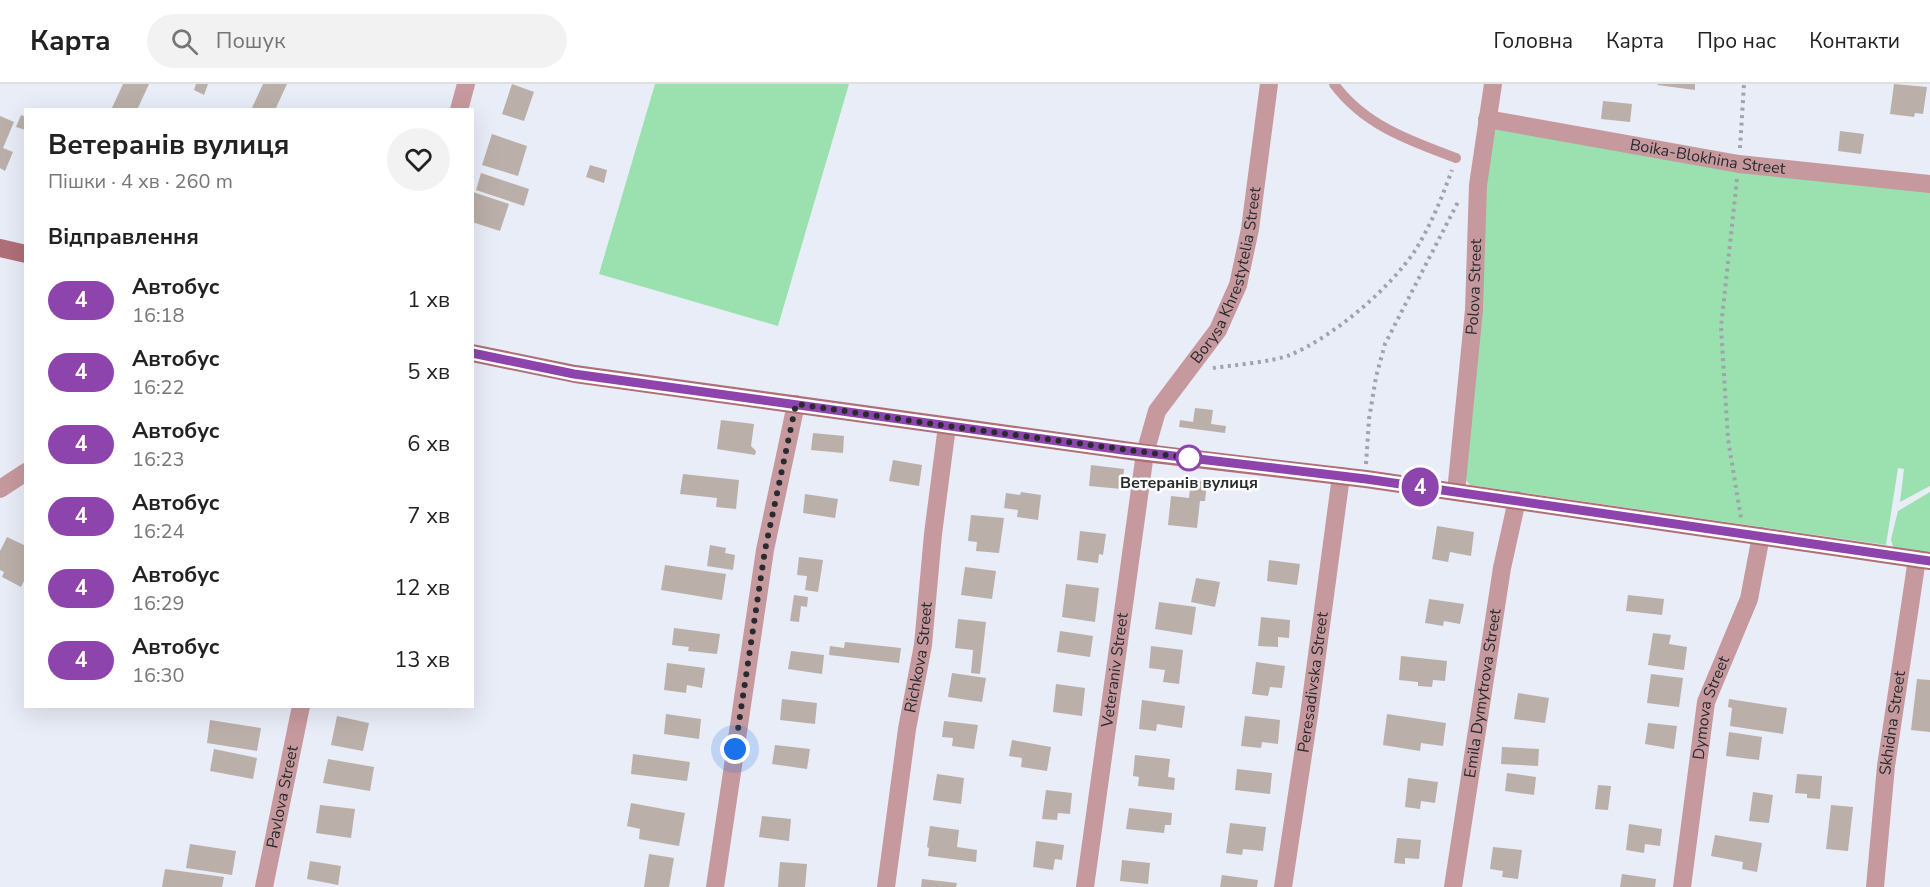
<!DOCTYPE html>
<html lang="uk">
<head>
<meta charset="utf-8">
<style>
  :root { --surface:#fff; --page:#f2f2f2; --text:#222; --muted:#767676; --line:#e0e0e0 }
  body { margin:0; font-family:"Nunito Sans",sans-serif; background:var(--page); color:var(--text); height:100vh; display:flex; flex-direction:column; font-size:22px; white-space:nowrap }
  * { box-sizing:border-box; margin:0 }
  p { font-size:20px; color:var(--muted) }
  .icon { flex:none; width:33px; height:33px; fill:none; stroke:currentColor; stroke-width:2; stroke-linecap:round; stroke-linejoin:round }
  .map { position:relative; flex:1; overflow:hidden }
  .drawer { position:absolute; left:24px; top:24px; width:450px; height:600px; display:flex; flex-direction:column; background:var(--surface); border-radius:0px; box-shadow:0 6px 24px #0002 }
  .drawer>* { flex:none }
  .badge { padding:0 12px; border-radius:20px; font-size:21px; line-height:39px }
  .you { position:absolute; width:30px; height:30px; margin:-15px; border:4px solid #fff; border-radius:50%; background:#1a73e8; box-shadow:0 0 0 9px #1a73e833 }
  .map>.badge { position:absolute; translate:-50% -50%; box-shadow:0 0 0 3px #fff }
  h2 { padding:0 24px; font-size:22px; line-height:54px }
  .round { display:grid; place-items:center; flex:none; width:63px; height:63px; border-radius:32px; background:var(--page) }
  .overview { display:flex; align-items:center; justify-content:space-between; height:102px; padding:0 24px }
  h1 { font-size:28px; font-weight:700; line-height:45px }
  ul { padding:0; list-style:none }
  li { display:flex; align-items:center; gap:18px; height:72px; padding:0 24px }
  li div { flex:1 }
  li b { display:block; font-size:22px }
  li em { font-style:normal }
  li .badge { min-width:66px; font-weight:700; text-align:center }
  header { display:flex; align-items:center; gap:36px; box-sizing:border-box; height:84px; padding:0 30px; background:var(--surface); border-bottom:2px solid var(--line) }
  header strong { font-size:28px }
  nav { display:flex; gap:33px; margin-inline-start:auto; font-size:21px }
  .search { width:420px; height:54px; background:var(--page); display:flex; align-items:center; gap:15px; box-sizing:border-box; padding:0 21px; border-radius:33px; color:var(--muted); font-size:22px }
  .map>svg:first-child { display:block }
  .green { fill:#9ae1af }
  .building { fill:#bbafa9 }
  .lines { fill:none; stroke-linecap:round; stroke-linejoin:round }
  .path { stroke:#a0a3ac; stroke-width:4; stroke-dasharray:3 4.5; stroke-linecap:butt }
  .lane { stroke:#c6999e; stroke-width:10 }
  .street { stroke:#c6999e; stroke-width:18 }
  .secondary { stroke:#af6f78; stroke-width:18 }
  .line-casing { stroke:#fff; stroke-width:14 }
  .line { stroke:#8e44ad; stroke-width:9 }
  .walk { stroke:#292b2f; stroke-width:6; stroke-dasharray:0 10.8 }
  .stop-dot { fill:#fff; stroke:#8e44ad; stroke-width:3 }
  .labels { text-anchor:middle; dominant-baseline:central; stroke-width:5; stroke-linejoin:round; paint-order:stroke }
  .street-label { font-size:16px; fill:#292b2f; stroke:#fff }
  .stop-label { font-size:16px; font-weight:bold; fill:#292b2f; stroke:#fff }
</style>
</head>
<body>
<header>
<strong>Карта</strong>
<div class="search"><svg class="icon" aria-label="search" viewBox="0 0 24 24"><circle cx="10" cy="10" r="6"/><path d="M15 15l6 6"/></svg>Пошук</div>
<nav><a>Головна</a><a>Карта</a><a>Про нас</a><a>Контакти</a></nav>
</header>
<div class="map">
<svg width="1930" height="803" viewBox="0 0 1930 803">
  <rect width="100%" height="100%" fill="#e9edf8"/>
  <g class="green">
    <path d="M655 0H849L778 242 599 190Z"/>
    <path d="M1495 44 1930 103V402L1900 418 1904 385 1898 384 1886 461 1470 401 1465 395 1484 101Z"/>
    <path d="M1930 408V469L1893 463 1891 455 1898 427Z"/>
  </g>
  <g class="building">
    <path d="M123 0H149L137 26H111Z"/>
    <path d="M196 0H208L204 11 194 6Z"/>
    <path d="M263 0H287L275 26H251Z"/>
    <path d="M512 0 534 8 524 37 502 30Z"/>
    <path d="M1658 0H1695V6L1657 1Z"/>
    <path d="M1894 0 1927 3 1923 30 1915 29 1914 33 1890 30Z"/>
    <path d="M1603 17 1632 20 1630 38 1601 35Z"/>
    <path d="M21 31 26 33V46L16 43Z"/>
    <path d="M0 32 14 38 3 64 13 68 5 87 0 84Z"/>
    <path d="M1840 47 1864 50 1861 70 1838 67Z"/>
    <path d="M492 50 527 62 518 92 482 81Z"/>
    <path d="M590 81 607 86 604 99 586 93Z"/>
    <path d="M481 89 529 105 524 122 476 106Z"/>
    <path d="M473 108 509 120 500 147 472 138Z"/>
    <path d="M1195 324 1213 326 1211 340 1226 342 1225 349 1179 343 1180 336 1193 338Z"/>
    <path d="M721 336 754 340 751 362 756 367 755 371 717 365Z"/>
    <path d="M813 349 844 352 843 369 811 366Z"/>
    <path d="M893 376 922 381 919 402 889 397Z"/>
    <path d="M1091 381 1124 385 1122 405 1089 402Z"/>
    <path d="M683 390 739 396 736 425 716 423 717 414 680 410Z"/>
    <path d="M1191 396 1207 398 1205 417H1200L1197 444 1168 441 1171 412 1189 414Z"/>
    <path d="M1021 408 1041 411 1038 436 1017 433 1018 426 1004 424 1006 409 1020 411Z"/>
    <path d="M805 410 838 415 835 434 803 429Z"/>
    <path d="M971 431 1004 434 999 469 976 467 977 458 968 457Z"/>
    <path d="M1437 442 1474 448 1471 472 1450 468 1448 478 1432 475Z"/>
    <path d="M1080 447 1106 450 1103 471 1099 470 1098 479 1077 476Z"/>
    <path d="M7 453 26 462V493L21 503 2 493 4 488 0 486V467Z"/>
    <path d="M710 461 726 464 725 469 735 471 733 486 707 482Z"/>
    <path d="M799 473 823 476 818 508 805 506 807 492 797 491Z"/>
    <path d="M1269 476 1300 480 1297 501 1267 497Z"/>
    <path d="M665 481 726 490 722 516 661 506Z"/>
    <path d="M965 483 996 487 992 515 961 511Z"/>
    <path d="M1196 494 1220 498 1215 523 1191 518Z"/>
    <path d="M1066 500 1099 504 1095 538 1062 533Z"/>
    <path d="M794 511 808 513 807 523 801 522 799 538 790 537Z"/>
    <path d="M1628 511 1664 515 1662 531 1626 527Z"/>
    <path d="M1429 515 1464 520 1460 540 1444 537 1443 542 1425 539Z"/>
    <path d="M1159 518 1196 523 1192 551 1155 545Z"/>
    <path d="M1261 533 1290 536 1289 554 1278 553V563L1258 562Z"/>
    <path d="M958 535 986 538 980 590 971 589 973 566 955 564Z"/>
    <path d="M674 544 720 550 717 570 688 567 689 563 672 561Z"/>
    <path d="M1060 547 1093 552 1090 573 1057 568Z"/>
    <path d="M1653 549 1671 551 1669 560 1687 563 1684 586 1648 581Z"/>
    <path d="M845 558 901 564 899 579 829 571 830 562 844 564Z"/>
    <path d="M1151 562 1183 566 1179 600 1163 598 1165 586 1149 584Z"/>
    <path d="M791 567 824 571 822 590 788 585Z"/>
    <path d="M1401 572 1447 577 1445 597 1433 596 1432 603 1418 602V598L1399 596Z"/>
    <path d="M1256 578 1285 582 1282 604 1270 603 1268 612 1252 610Z"/>
    <path d="M667 579 705 584 702 604 687 601 686 609 664 606Z"/>
    <path d="M952 589 986 594 982 618 948 613Z"/>
    <path d="M1651 590 1683 594 1679 623 1647 619Z"/>
    <path d="M1917 595 1930 596V648L1911 646Z"/>
    <path d="M1056 600 1085 604 1082 632 1053 628Z"/>
    <path d="M1518 609 1549 614 1545 639 1514 635Z"/>
    <path d="M782 615 817 619 815 640 780 636Z"/>
    <path d="M1729 615 1787 624 1783 650 1730 642 1732 624 1728 623Z"/>
    <path d="M1142 616 1185 622 1182 644 1157 640 1156 647 1139 645Z"/>
    <path d="M666 630 701 635 699 655 664 650Z"/>
    <path d="M1387 630 1446 639 1443 662 1421 659 1420 667 1383 661Z"/>
    <path d="M337 632 369 639 363 667 331 661Z"/>
    <path d="M1245 632 1280 636 1278 660 1262 658 1261 664 1241 662Z"/>
    <path d="M210 636 261 644 257 667 207 659Z"/>
    <path d="M944 637 978 641 974 665 952 662 953 654 942 653Z"/>
    <path d="M1648 639 1677 642 1674 665 1645 660Z"/>
    <path d="M1729 648 1762 653 1759 676 1726 672Z"/>
    <path d="M1012 656 1051 663 1047 687 1021 683 1022 674 1009 672Z"/>
    <path d="M775 661 810 665 807 685 772 680Z"/>
    <path d="M1502 663 1539 665 1538 682 1501 680Z"/>
    <path d="M214 665 257 674 253 695 210 687Z"/>
    <path d="M633 670 690 678 687 697 631 690Z"/>
    <path d="M1135 671 1170 675 1168 693 1175 694 1174 706 1138 702 1139 693 1133 692Z"/>
    <path d="M328 675 374 683 370 707 323 699Z"/>
    <path d="M1237 685 1272 689 1270 710 1235 706Z"/>
    <path d="M1507 689 1536 693 1534 711 1505 707Z"/>
    <path d="M937 690 964 694 961 720 933 716Z"/>
    <path d="M1797 690 1822 692 1820 715 1807 714V710L1795 709Z"/>
    <path d="M1408 694 1438 698 1435 719 1421 717 1420 725 1405 723Z"/>
    <path d="M1598 701 1611 702 1608 726 1595 725Z"/>
    <path d="M1046 706 1072 709 1070 730 1058 729 1057 736 1042 735Z"/>
    <path d="M1753 708 1773 711 1769 739 1749 737Z"/>
    <path d="M631 719 685 729 679 762 639 755 640 745 627 742Z"/>
    <path d="M320 721 355 725 351 754 316 749Z"/>
    <path d="M1831 721 1853 723 1848 767 1826 765Z"/>
    <path d="M1129 724 1172 729 1171 741H1165L1164 749 1126 745Z"/>
    <path d="M762 732 791 735 789 757 759 753Z"/>
    <path d="M1230 739 1266 743 1263 767 1243 765 1242 771 1226 769Z"/>
    <path d="M1629 740 1662 745 1660 762 1645 760 1644 769 1626 766Z"/>
    <path d="M930 742 959 746 957 763 977 766 976 778 928 772 929 764 927 763Z"/>
    <path d="M1715 751 1762 759 1757 788 1742 785 1743 778 1711 772Z"/>
    <path d="M1397 754 1421 756 1419 775 1405 774V780L1394 779Z"/>
    <path d="M1036 757 1064 761 1062 776 1055 775 1053 786 1033 783Z"/>
    <path d="M190 760 236 767 232 791 186 784Z"/>
    <path d="M1493 763 1522 766 1518 795 1502 793 1503 787 1490 785Z"/>
    <path d="M649 770 674 774 669 803H644Z"/>
    <path d="M1122 776 1150 779 1148 800 1120 797Z"/>
    <path d="M310 777 341 782 338 801 307 795Z"/>
    <path d="M780 778 807 780 805 803H778Z"/>
    <path d="M165 785 224 793 222 803H162Z"/>
    <path d="M1622 790 1656 795 1655 803H1620Z"/>
    <path d="M1222 791 1258 796 1257 803H1220Z"/>
    <path d="M922 795 957 799 956 803H921Z"/>
  </g>
  <g class="lines">
    <g class="path">
      <path d="M1740 64 1744 0"/>
      <path d="M1737 95 1721 243 1728 355 1741 434"/>
      <path d="M1213 284C1234 281 1272 278 1290 271 1333 253 1391 204 1416 165 1431 141 1442 113 1452 86"/>
      <path d="M1366 380 1369 335 1376 293 1385 260 1459 116"/>
    </g>
    <path class="lane" d="M1334 0C1364 41 1410 57 1456 74"/>
    <g class="street">
      <path d="M459 26 466 0"/>
      <path id="s1" d="M1487 35 1739 80 1930 100"/>
      <path d="M0 405 26 388"/>
      <path id="s2" d="M1456 408 1474 226 1478 101 1493 0"/>
      <path id="s3" d="M264 803 301 622"/>
      <path d="M715 803 765 466 796 320"/>
      <path id="s4" d="M886 803 907 645 923 561 933 450 947 342"/>
      <path id="s5" d="M1085 803 1145 369 1157 327 1218 246 1238 201 1250 145 1269 0"/>
      <path id="s6" d="M1283 803 1309 631 1341 392"/>
      <path id="s7" d="M1453 803 1502 484 1517 416"/>
      <path id="s8" d="M1682 803 1706 618 1749 515 1761 452"/>
      <path id="s9" d="M1875 803 1886 682 1917 475"/>
    </g>
    <g class="secondary">
      <path d="M0 164 26 170"/>
      <path d="M472 269 575 290 1145 369 1366 395 1930 477"/>
    </g>
  </g>
  <g class="lines">
    <g class="line-casing">
      <path id="line" d="M472 269 574 290 1123 366 1366 395 1930 477"/>
    </g>
    <use href="#line" class="line"/>
    <path class="walk" d="M735 665 765 466 796 320 947 342 1189 374"/>
  </g>
  <circle class="stop-dot" cx="1189" cy="374" r="12"/>
  <g class="labels">
    <g class="street-label">
      <text stroke="none"><textPath href="#s1" startOffset="224">Boika-Blokhina Street</textPath></text>
      <text stroke="none"><textPath href="#s5" startOffset="638">Borysa Khrestytelia Street</textPath></text>
      <text stroke="none"><textPath href="#s2" startOffset="206">Polova Street</textPath></text>
      <text stroke="none"><textPath href="#s4" startOffset="232">Richkova Street</textPath></text>
      <text stroke="none"><textPath href="#s5" startOffset="219">Veteraniv Street</textPath></text>
      <text stroke="none"><textPath href="#s6" startOffset="207">Peresadivska Street</textPath></text>
      <text stroke="none"><textPath href="#s7" startOffset="196">Emila Dymytrova Street</textPath></text>
      <text stroke="none"><textPath href="#s8" startOffset="182">Dymova Street</textPath></text>
      <text stroke="none"><textPath href="#s9" startOffset="165">Skhidna Street</textPath></text>
      <text stroke="none"><textPath href="#s3" startOffset="92">Pavlova Street</textPath></text>
    </g>
    <g class="stop-label">
      <text x="1189" y="399">Ветеранів вулиця</text>
    </g>
  </g>
</svg>
<div class="you" style="left:735px;top:665px"></div>
<b class="badge" style="left:1420px;top:403px;background:#8e44ad;color:#fff">4</b>
<section class="drawer">
<div class="overview"><div><h1>Ветеранів вулиця</h1><p>Пішки · 4 хв · 260 m</p></div><a class="round"><svg class="icon" aria-label="heart" viewBox="0 0 24 24"><path d="M12 20l-8-8c-3-5 5-10 8-4 3-6 11-1 8 4z"/></svg></a></div>
<h2>Відправлення</h2>
<ul>
<li><span class="badge" style="background:#8e44ad;color:#fff">4</span><div><b>Автобус</b><p>16:18</p></div><em>1 хв</em></li>
<li><span class="badge" style="background:#8e44ad;color:#fff">4</span><div><b>Автобус</b><p>16:22</p></div><em>5 хв</em></li>
<li><span class="badge" style="background:#8e44ad;color:#fff">4</span><div><b>Автобус</b><p>16:23</p></div><em>6 хв</em></li>
<li><span class="badge" style="background:#8e44ad;color:#fff">4</span><div><b>Автобус</b><p>16:24</p></div><em>7 хв</em></li>
<li><span class="badge" style="background:#8e44ad;color:#fff">4</span><div><b>Автобус</b><p>16:29</p></div><em>12 хв</em></li>
<li><span class="badge" style="background:#8e44ad;color:#fff">4</span><div><b>Автобус</b><p>16:30</p></div><em>13 хв</em></li>
</ul>
</section>
</div>
</body>
</html>
